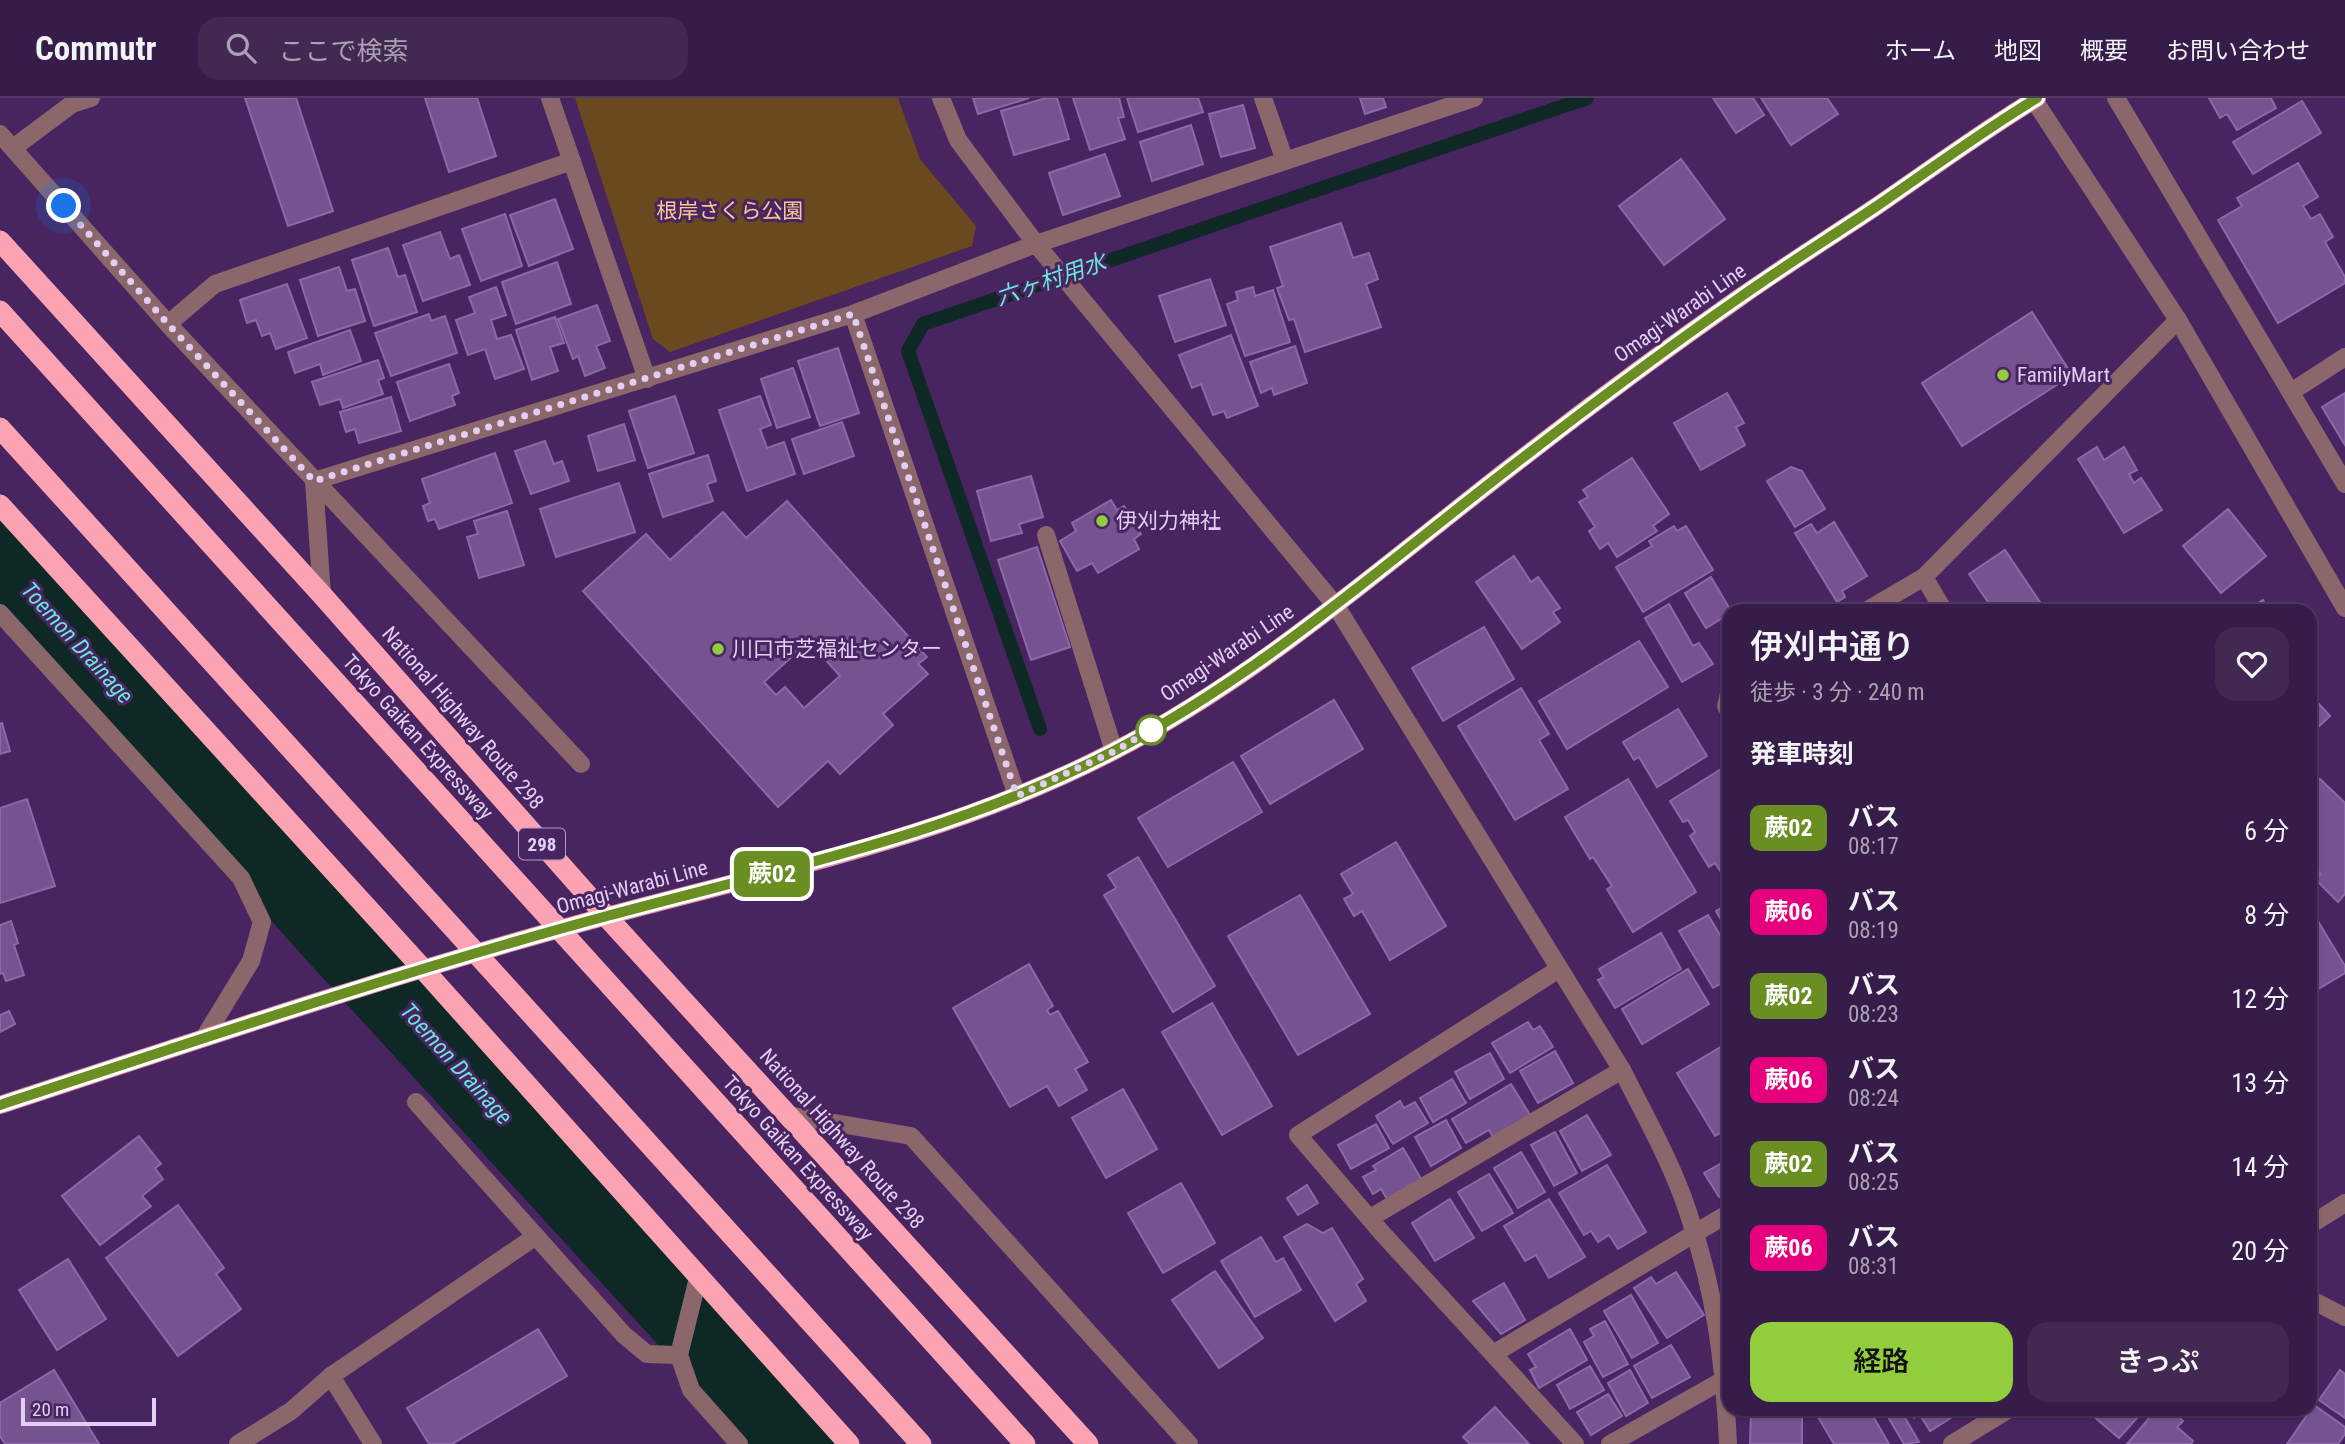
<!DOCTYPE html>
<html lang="ja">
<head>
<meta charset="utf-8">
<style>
  :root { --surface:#361c48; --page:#412952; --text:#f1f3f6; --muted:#aaa1b4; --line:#503a60; --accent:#92cd3e }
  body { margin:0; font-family:"Roboto Condensed","Noto Sans JP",sans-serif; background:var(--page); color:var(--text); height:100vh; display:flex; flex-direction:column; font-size:26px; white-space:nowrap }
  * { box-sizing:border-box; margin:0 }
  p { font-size:23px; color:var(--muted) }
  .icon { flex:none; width:38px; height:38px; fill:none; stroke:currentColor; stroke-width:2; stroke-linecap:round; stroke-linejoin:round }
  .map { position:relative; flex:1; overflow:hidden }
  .panel { position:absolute; left:1722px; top:506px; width:595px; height:812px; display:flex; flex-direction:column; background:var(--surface); border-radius:21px; box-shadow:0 2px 5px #0004,0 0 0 2px var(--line) }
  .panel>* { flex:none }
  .badge { padding:0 14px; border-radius:10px; font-size:24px; line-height:46px }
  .scale { position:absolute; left:21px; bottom:18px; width:135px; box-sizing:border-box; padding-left:7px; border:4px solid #e1cef2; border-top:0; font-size:19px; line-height:24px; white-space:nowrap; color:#e1cef2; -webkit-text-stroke:5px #482560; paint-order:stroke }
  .you { position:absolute; width:35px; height:35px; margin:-18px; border:5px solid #fff; border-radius:50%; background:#1a73e8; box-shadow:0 0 0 10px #1a73e833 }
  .map>.badge { position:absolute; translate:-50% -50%; box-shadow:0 0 0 4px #fff }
  h2 { padding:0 28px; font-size:26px; line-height:63px }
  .round { display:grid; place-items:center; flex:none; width:74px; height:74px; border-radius:21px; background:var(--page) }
  .headline { display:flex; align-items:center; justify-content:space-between; height:119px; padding:0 28px }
  h1 { font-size:33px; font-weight:600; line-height:52px }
  .primary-button { display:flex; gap:14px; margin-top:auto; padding:14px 28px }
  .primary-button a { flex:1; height:80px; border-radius:21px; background:var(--accent); color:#111; font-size:28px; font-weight:600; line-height:80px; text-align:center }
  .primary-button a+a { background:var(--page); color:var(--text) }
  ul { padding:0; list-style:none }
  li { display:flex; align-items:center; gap:21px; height:84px; padding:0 28px }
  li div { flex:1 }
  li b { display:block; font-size:26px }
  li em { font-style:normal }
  li .badge { min-width:77px; font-weight:700; text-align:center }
  header { display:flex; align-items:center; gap:42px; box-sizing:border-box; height:98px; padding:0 35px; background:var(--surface); border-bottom:2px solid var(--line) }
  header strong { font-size:33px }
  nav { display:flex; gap:38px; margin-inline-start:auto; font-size:24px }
  .search { width:490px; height:63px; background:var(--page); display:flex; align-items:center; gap:18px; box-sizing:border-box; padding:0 24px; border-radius:21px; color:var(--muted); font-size:26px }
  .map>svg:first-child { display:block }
  .green { fill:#6b491e }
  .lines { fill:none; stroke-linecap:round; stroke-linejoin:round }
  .stream { stroke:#0e2826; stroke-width:14 }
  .river { stroke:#0e2826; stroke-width:80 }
  .building { fill:#765291; stroke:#8d68a9; stroke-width:2; fill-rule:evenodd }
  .minor { stroke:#8b676c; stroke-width:18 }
  .major { stroke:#db929e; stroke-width:18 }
  .highway { stroke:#fba3b2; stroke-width:21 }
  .highway-bridge { stroke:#fba3b2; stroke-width:21 }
  .line-casing { stroke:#fff; stroke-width:16 }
  .line { stroke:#6b8e23; stroke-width:10 }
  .walk { stroke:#e1cef2; stroke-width:7; stroke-dasharray:0 12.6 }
  .poi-dot { fill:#92cd3e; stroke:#482560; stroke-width:2.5 }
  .stop-dot { fill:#fff; stroke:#6b8e23; stroke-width:3.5 }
  .labels { text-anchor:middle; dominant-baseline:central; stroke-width:6; stroke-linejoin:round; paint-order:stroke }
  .shield { fill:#482560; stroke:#b39bc6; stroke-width:2 }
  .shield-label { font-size:19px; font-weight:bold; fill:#e1cef2 }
  .park-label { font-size:21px; fill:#f9c892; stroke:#482560 }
  .street-label { font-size:21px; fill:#e1cef2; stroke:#482560 }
  .poi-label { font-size:21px; fill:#e1cef2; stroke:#482560; text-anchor:start }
  .water-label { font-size:23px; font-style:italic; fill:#68e5dc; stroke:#482560 }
</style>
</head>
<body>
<header>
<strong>Commutr</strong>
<div class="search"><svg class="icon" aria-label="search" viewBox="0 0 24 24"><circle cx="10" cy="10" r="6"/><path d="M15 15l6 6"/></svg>ここで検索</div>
<nav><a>ホーム</a><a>地図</a><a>概要</a><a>お問い合わせ</a></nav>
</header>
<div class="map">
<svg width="2345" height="1346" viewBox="0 0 2345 1346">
  <rect width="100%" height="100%" fill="#482560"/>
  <path class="green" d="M575 0H898L920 61 976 128 972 148 670 254 653 241Z"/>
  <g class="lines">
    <path class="stream" d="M1040 631 908 253 923 226 1587 0"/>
    <path class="river" d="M0 458 334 833 803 1346"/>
  </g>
  <g class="building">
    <path d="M245 0H296L333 113 288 128Z"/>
    <path d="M425 0H477L496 58 449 74Z"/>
    <path d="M973 0H1029L978 16Z"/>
    <path d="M1046 0H1057L1069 41 1014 57 1001 13Z"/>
    <path d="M1073 0H1119L1124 19 1118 20 1125 41 1090 52Z"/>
    <path d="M1127 0H1198L1203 14 1138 34Z"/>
    <path d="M1360 0H1383L1386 9 1365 16Z"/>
    <path d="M1713 0H1753L1764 17 1736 35Z"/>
    <path d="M1761 0H1827L1838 16 1791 47Z"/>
    <path d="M2209 0H2271L2276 10 2237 32 2227 16 2220 20Z"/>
    <path d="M2302 3 2321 35 2253 76 2233 44Z"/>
    <path d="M1243 7 1255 50 1221 59 1209 16Z"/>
    <path d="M1191 27 1203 66 1152 83 1140 44Z"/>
    <path d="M1105 56 1120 98 1063 117 1049 75Z"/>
    <path d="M1681 61 1725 121 1664 167 1619 108Z"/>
    <path d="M2298 65 2318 99 2303 108 2311 121 2320 116 2333 139 2325 144 2345 179V185L2278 225 2218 122 2242 108 2237 100Z"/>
    <path d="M555 101 573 151 529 168 510 117Z"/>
    <path d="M505 116 522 168 481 183 462 131Z"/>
    <path d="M1341 125 1353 160 1369 155 1378 181 1366 186 1381 229 1305 254 1294 221 1289 222 1277 190 1283 188 1270 149Z"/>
    <path d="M440 134 450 161 459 157 470 187 423 203 403 147Z"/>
    <path d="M388 150 398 179 405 177 417 214 374 228 352 162Z"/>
    <path d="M557 164 571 206 516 226 502 184Z"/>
    <path d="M339 169 347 193 355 191 365 223 318 238 300 182Z"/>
    <path d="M1210 181 1226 227 1175 244 1159 198Z"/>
    <path d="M287 186 307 240 276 251 270 235 262 238 256 222 247 225 240 202Z"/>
    <path d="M496 189 506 217 491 222 497 241 511 237 524 271 495 281 485 251 468 257 456 222 475 215 469 199Z"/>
    <path d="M1253 189 1255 198 1273 192 1290 244 1245 258 1227 206 1238 202 1236 194Z"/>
    <path d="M597 207 610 243 596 248 605 270 585 278 578 258 573 261 558 221Z"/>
    <path d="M2032 214 2072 277 1962 348 1922 285Z"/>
    <path d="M429 216 431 223 445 218 457 255 391 278 375 235Z"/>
    <path d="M555 219 564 245 550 249 558 273 532 282 516 232Z"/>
    <path d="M350 232 361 263 323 277 320 266 295 275 288 254Z"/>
    <path d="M1231 237 1258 308 1227 320 1224 313 1213 317 1201 286 1192 290 1179 257Z"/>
    <path d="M1295 248 1307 285 1274 297 1272 290 1261 295 1250 264Z"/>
    <path d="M838 250 859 315 820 328 798 263Z"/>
    <path d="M378 262 384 280 378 282 383 296 343 310 340 301 320 307 312 284Z"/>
    <path d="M449 266 459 295 452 298 455 307 410 323 397 284Z"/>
    <path d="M793 270 810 319 777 330 761 281Z"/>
    <path d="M1727 295 1744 325 1736 329 1745 347 1701 372 1674 325Z"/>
    <path d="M2345 295V347L2322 309Z"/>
    <path d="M675 298 694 355 648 370 629 313Z"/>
    <path d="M760 298 771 327 760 331 767 350 784 344 795 376 747 393 719 312Z"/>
    <path d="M391 299 401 333 359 345 355 331 346 334 340 314Z"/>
    <path d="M842 324 854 358 804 376 792 341Z"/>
    <path d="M624 326 635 362 598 373 588 338Z"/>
    <path d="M545 343 554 366 562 363 569 383 531 396 515 353Z"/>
    <path d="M2097 349 2104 362 2124 349 2137 372 2129 376 2134 385 2141 380 2162 412 2124 435 2078 361Z"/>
    <path d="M495 355 512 405 439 431 435 421 428 423 423 408 430 405 422 381Z"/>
    <path d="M708 357 716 383 707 386 713 403 663 419 649 376Z"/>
    <path d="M1632 360 1669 416 1653 428 1657 433 1617 459 1608 445 1600 451 1589 433 1595 429 1579 404 1588 399 1583 392Z"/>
    <path d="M1791 369 1802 373 1825 411 1795 429 1767 383Z"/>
    <path d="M1031 378 1043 419 1019 426 1022 435 991 443 977 393Z"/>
    <path d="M619 385 635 434 556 459 540 411Z"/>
    <path d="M1111 402 1117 412 1124 408 1141 436 1134 441 1139 451 1098 475 1092 465 1077 473 1060 443 1076 433 1072 425Z"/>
    <path d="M787 403 927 559 918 566 928 576 883 616 893 627 840 676 828 663 778 709 583 493 646 436 670 462 723 414 746 440ZM809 543 840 578 804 610 785 589 776 597 764 584Z"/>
    <path d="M2228 411 2266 458 2221 495 2183 448Z"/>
    <path d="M507 413 524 467 479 480 467 439 478 436 474 423Z"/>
    <path d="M1834 424 1867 478 1842 493 1845 499 1837 504 1795 435 1811 426 1817 435Z"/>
    <path d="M1674 428 1677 433 1686 428 1713 472 1643 514 1616 469 1652 448 1649 443Z"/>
    <path d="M1037 449 1070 549 1031 562 998 462Z"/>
    <path d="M2005 452 2046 513H1994L1969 476Z"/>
    <path d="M1514 458 1531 484 1538 479 1560 510 1553 514 1560 524 1522 551 1476 484Z"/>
    <path d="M1711 479 1731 513H1729V516L1706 530 1685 495Z"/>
    <path d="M2263 502 2269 513H2246Z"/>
    <path d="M1669 506 1693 548 1699 545 1713 566 1682 584 1645 520Z"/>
    <path d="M1484 529 1514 581 1443 623 1412 570Z"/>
    <path d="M1639 543 1668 589 1567 651 1539 603Z"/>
    <path d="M1521 590 1549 636 1539 642 1568 691 1515 722 1458 628Z"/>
    <path d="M2310 596 2330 618 2315 632 2310 627Z"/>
    <path d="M1334 602 1363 651 1270 706 1241 658Z"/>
    <path d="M1678 611 1707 658 1657 689 1639 659 1634 662 1623 644Z"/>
    <path d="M2 625 10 653 0 656V626Z"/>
    <path d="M1233 664 1262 714 1168 769 1138 720Z"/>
    <path d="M1726 668 1729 672V777L1725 780 1715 765 1709 769 1690 738 1695 734 1688 722 1683 724 1670 703Z"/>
    <path d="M1628 681 1696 794 1633 834 1607 791 1612 788 1593 759 1590 761 1565 719Z"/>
    <path d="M2320 681 2345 705V796L2338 804 2316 782 2321 776 2310 765V691Z"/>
    <path d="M27 701 55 788 0 805V710Z"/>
    <path d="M1396 744 1446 828 1390 862 1362 813 1354 818 1344 801 1353 796 1341 776Z"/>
    <path d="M1138 759 1215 888 1173 914 1104 797 1116 790 1108 777Z"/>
    <path d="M1300 797 1370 916 1298 957 1228 838Z"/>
    <path d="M1729 805V835L1716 813Z"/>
    <path d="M2310 810 2345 868V875L2310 896Z"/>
    <path d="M1708 817 1729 852V881L1713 890 1679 833Z"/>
    <path d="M11 823 18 845 14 847 24 877 6 883 3 875 0 876V827Z"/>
    <path d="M1661 835 1681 871 1615 910 1598 882 1604 879 1599 871Z"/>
    <path d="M1029 866 1053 908 1047 912 1050 917 1058 913 1088 964 1075 971 1087 992 1059 1008 1047 988 1010 1009 953 910Z"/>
    <path d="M1688 871 1709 906 1642 946 1622 911Z"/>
    <path d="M1212 905 1272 1008 1222 1037 1162 934Z"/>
    <path d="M9 913 15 926 0 934V917Z"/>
    <path d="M1528 924 1533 932 1540 928 1553 949 1510 975 1492 945Z"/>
    <path d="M1729 944V1030L1715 1038 1677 975Z"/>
    <path d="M1555 953 1573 985 1538 1005 1520 973Z"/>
    <path d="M1490 955 1504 981 1470 1001 1455 974Z"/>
    <path d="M1452 981 1466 1005 1433 1024 1420 1000Z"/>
    <path d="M1511 986 1530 1017 1493 1039 1489 1032 1466 1045 1452 1021Z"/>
    <path d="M1123 991 1157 1051 1106 1080 1072 1020Z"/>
    <path d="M1400 1003 1404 1010 1415 1004 1428 1025 1393 1046 1376 1018Z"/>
    <path d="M1587 1017 1611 1057 1582 1073 1560 1033Z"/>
    <path d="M1446 1022 1461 1050 1431 1068 1415 1039Z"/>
    <path d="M1376 1026 1389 1050 1351 1071 1338 1047Z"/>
    <path d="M1555 1034 1577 1075 1554 1088 1531 1047Z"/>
    <path d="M139 1038 161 1066 155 1070 163 1081 142 1098 151 1108 100 1147 62 1098Z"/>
    <path d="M1403 1050 1421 1081 1387 1101 1381 1091 1373 1096 1363 1079 1376 1072 1373 1068Z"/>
    <path d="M1521 1054 1545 1094 1518 1110 1494 1070Z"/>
    <path d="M1729 1061V1093L1719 1099 1704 1075Z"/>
    <path d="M1607 1067 1646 1134 1618 1151 1609 1137 1598 1144 1591 1133 1584 1137 1559 1095Z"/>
    <path d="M1489 1076 1513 1115 1482 1133 1458 1094Z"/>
    <path d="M1181 1085 1215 1145 1163 1175 1128 1115Z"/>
    <path d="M1307 1087 1318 1105 1298 1117 1287 1100Z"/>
    <path d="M1450 1101 1474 1140 1435 1163 1412 1125Z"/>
    <path d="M1549 1101 1585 1159 1549 1180 1536 1157 1525 1163 1504 1128Z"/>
    <path d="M178 1107 224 1170 216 1176 241 1211 178 1258 106 1160Z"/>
    <path d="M1307 1126 1323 1135 1332 1130 1363 1181 1356 1186 1366 1203 1335 1223 1284 1139Z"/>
    <path d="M1261 1139 1276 1164 1283 1160 1301 1192 1255 1219 1221 1163Z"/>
    <path d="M68 1161 106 1221 57 1252 19 1192Z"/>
    <path d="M1215 1173 1263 1240 1219 1270 1172 1202Z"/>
    <path d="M1676 1174 1704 1217 1667 1240 1634 1190 1651 1179 1656 1186Z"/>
    <path d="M1504 1185 1525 1222 1501 1236 1473 1203Z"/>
    <path d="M1631 1197 1658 1245 1632 1260 1604 1213Z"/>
    <path d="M1605 1223 1628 1266 1603 1279 1584 1244 1594 1238 1590 1231Z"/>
    <path d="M538 1231 567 1278 452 1346H429L407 1310Z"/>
    <path d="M1570 1231 1587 1262 1539 1290 1530 1272 1536 1269 1528 1256Z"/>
    <path d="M1671 1247 1690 1279 1652 1300 1634 1268Z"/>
    <path d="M1590 1268 1604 1292 1570 1311 1557 1287Z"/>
    <path d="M54 1272 99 1346H5L0 1338V1305Z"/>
    <path d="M1630 1272 1648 1305 1626 1318 1608 1285Z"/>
    <path d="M2340 1272 2345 1276V1320L2319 1302Z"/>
    <path d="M1608 1296 1622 1318 1591 1337 1577 1314Z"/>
    <path d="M2314 1307 2345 1329V1336L2338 1346H2287Z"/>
    <path d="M1495 1309 1529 1346H1470L1463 1339Z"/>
    <path d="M1833 1311H1869L1889 1346H1834L1818 1319Z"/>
    <path d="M1891 1311H1900L1919 1344 1904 1346 1885 1314Z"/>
    <path d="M1908 1311H1965L1930 1333 1920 1317 1914 1320Z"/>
    <path d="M2085 1311H2145L2119 1340Z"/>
    <path d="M2157 1311H2170L2183 1323 2177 1329 2193 1343 2191 1346H2127Z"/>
    <path d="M1751 1313 1802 1314V1346H1750Z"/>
  </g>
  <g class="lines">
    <g class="minor">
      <path d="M550 0 647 281"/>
      <path d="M941 0 958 42 1036 146 1336 508 1622 972C1645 1018 1672 1065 1688 1114 1715 1193 1724 1262 1728 1346"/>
      <path d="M1263 0 1285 63"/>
      <path d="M2116 0 2345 386"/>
      <path d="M2034 2 2178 222 2345 510"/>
      <path d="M0 36 168 226 581 666"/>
      <path d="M13 50 72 6 91 0"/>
      <path d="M853 216 1017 698"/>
      <path d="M168 226 215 186 572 63"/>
      <path d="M2291 294 2345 259"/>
      <path d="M1046 437 1114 653"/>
      <path d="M1924 479 1944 513"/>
      <path d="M322 497 314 383 853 216 1036 146 1474 0"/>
      <path d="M1866 513 1924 479 2178 222"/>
      <path d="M0 515 241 780 262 824 251 863 204 940"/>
      <path d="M1729 596 1726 608 1729 613"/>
      <path d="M1559 871 1298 1037 1382 1135 1493 1256 1729 1115"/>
      <path d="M416 1004 624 1237 647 1256 679 1257"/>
      <path d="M788 1017 911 1038 1189 1346"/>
      <path d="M1370 1120 1622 972"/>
      <path d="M2310 1127 2345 1105"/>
      <path d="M698 1180 679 1257 691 1292 739 1346"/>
      <path d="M2310 1201 2345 1219"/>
      <path d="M1493 1256 1575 1346"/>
      <path d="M331 1278 373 1346"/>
      <path d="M238 1346 291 1313 331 1278 536 1138"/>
      <path d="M1610 1346 1725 1281"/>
      <path d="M1952 1346 2009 1311"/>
    </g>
    <path class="major" d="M0 1007C201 941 403 873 607 818 781 771 950 738 1112 654 1260 578 1385 466 1516 365 1589 308 1663 253 1739 200 1783 169 1829 140 1874 110 1928 73 1981 34 2037 0"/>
    <g class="highway">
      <path d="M0 143 322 497 606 818 1088 1346"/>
      <path d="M0 407 423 871 849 1346"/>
    </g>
    <g class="highway-bridge">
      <path d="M0 213 1025 1346"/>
      <path d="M0 330 921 1346"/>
    </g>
  </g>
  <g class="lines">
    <g class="line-casing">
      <path id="line" d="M0 1007C201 941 403 873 607 818 780 771 951 737 1112 654 1257 579 1379 471 1507 372 1583 313 1660 255 1739 200 1783 169 1829 140 1874 110 1928 73 1981 34 2037 0"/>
    </g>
    <use href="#line" class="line"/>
    <path class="walk" d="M64 108 168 226 314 383 853 216 1017 698 1115 653 1156 629 1151 632"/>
  </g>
  <g class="poi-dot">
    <circle cx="2003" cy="277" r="7"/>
    <circle cx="1102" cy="423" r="7"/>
    <circle cx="718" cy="551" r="7"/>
  </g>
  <circle class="stop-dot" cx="1151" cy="632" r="14"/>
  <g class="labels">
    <rect class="shield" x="519" y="730.5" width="46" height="31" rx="5"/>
    <g class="shield-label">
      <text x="542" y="746">298</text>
    </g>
    <g class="park-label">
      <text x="730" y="113">根岸さくら公園</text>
    </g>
    <g class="street-label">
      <text transform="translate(1680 215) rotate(-35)">Omagi-Warabi Line</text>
      <text transform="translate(1227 555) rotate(-34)">Omagi-Warabi Line</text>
      <text transform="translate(463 620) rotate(49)">National Highway Route 298</text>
      <text transform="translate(418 639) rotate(48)">Tokyo Gaikan Expressway</text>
      <text transform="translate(632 789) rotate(-15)">Omagi-Warabi Line</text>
      <text transform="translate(842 1041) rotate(48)">National Highway Route 298</text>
      <text transform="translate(798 1060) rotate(48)">Tokyo Gaikan Expressway</text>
    </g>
    <g class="poi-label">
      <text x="2017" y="277">FamilyMart</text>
      <text x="1116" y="423">伊刈力神社</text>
      <text x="732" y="551">川口市芝福祉センター</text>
    </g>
    <g class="water-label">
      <text transform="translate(1051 182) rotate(-19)">六ヶ村用水</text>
      <text transform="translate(77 545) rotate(48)">Toemon Drainage</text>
      <text transform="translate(456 966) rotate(48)">Toemon Drainage</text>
    </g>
  </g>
</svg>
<div class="scale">20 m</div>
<div class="you" style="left:64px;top:108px"></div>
<b class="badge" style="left:772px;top:776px;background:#6b8e23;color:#fff">蕨02</b>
<section class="panel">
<div class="headline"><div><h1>伊刈中通り</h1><p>徒歩 · 3 分 · 240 m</p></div><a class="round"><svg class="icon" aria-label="heart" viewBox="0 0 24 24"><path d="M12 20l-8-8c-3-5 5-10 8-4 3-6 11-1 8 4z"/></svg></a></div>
<h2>発車時刻</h2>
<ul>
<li><span class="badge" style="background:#6b8e23;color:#fff">蕨02</span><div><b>バス</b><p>08:17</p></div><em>6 分</em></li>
<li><span class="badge" style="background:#e6007e;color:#fff">蕨06</span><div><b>バス</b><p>08:19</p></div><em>8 分</em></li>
<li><span class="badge" style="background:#6b8e23;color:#fff">蕨02</span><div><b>バス</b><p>08:23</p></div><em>12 分</em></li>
<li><span class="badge" style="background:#e6007e;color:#fff">蕨06</span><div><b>バス</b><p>08:24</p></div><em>13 分</em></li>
<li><span class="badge" style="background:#6b8e23;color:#fff">蕨02</span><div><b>バス</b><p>08:25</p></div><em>14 分</em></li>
<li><span class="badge" style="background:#e6007e;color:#fff">蕨06</span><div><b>バス</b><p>08:31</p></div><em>20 分</em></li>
</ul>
<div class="primary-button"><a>経路</a><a>きっぷ</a></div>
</section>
</div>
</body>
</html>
